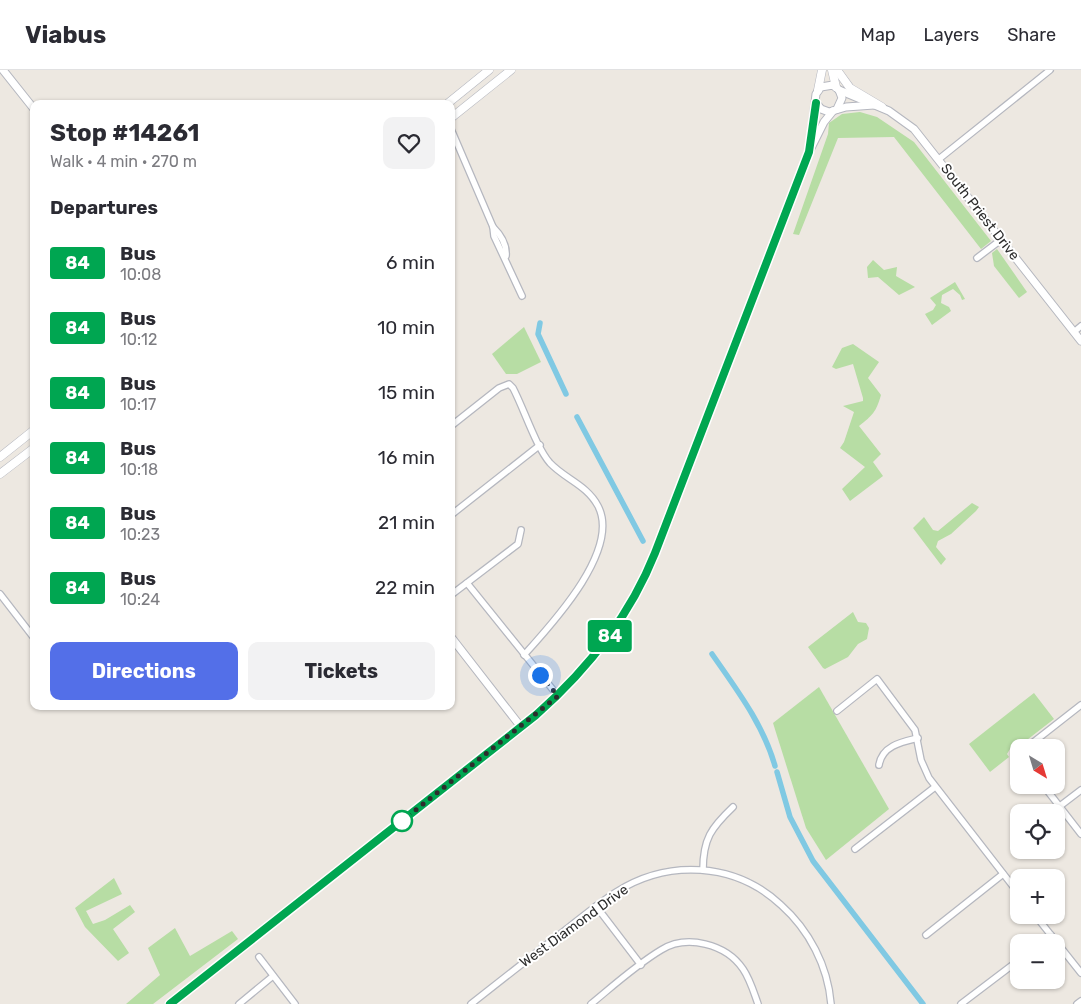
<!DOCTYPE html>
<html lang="en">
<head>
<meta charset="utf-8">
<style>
  :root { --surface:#fff; --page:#f2f2f3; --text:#2b2b33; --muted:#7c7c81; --line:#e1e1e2; --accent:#536fe8 }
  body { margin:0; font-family:Rubik,sans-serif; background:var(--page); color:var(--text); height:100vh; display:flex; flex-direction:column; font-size:19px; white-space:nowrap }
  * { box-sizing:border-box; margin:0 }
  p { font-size:16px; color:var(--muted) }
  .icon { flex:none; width:28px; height:28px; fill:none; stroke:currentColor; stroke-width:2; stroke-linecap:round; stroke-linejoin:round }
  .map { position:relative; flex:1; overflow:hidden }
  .details { position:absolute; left:30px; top:30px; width:425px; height:610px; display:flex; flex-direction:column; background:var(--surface); border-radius:10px; box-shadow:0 1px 4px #0004 }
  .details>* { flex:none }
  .badge { padding:0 10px; border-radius:4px; font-size:18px; line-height:32px }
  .needle { width:32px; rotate:142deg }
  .controls { position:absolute; left:1010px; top:669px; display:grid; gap:10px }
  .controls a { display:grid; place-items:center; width:55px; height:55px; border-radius:10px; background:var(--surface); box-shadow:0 1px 4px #0004; font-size:25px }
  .you { position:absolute; width:25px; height:25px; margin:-12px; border:4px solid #fff; border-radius:50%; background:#1a73e8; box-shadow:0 0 0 8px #1a73e833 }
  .map>.badge { position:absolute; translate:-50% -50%; box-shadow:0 0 0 2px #fff }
  h2 { padding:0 20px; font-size:19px; line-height:45px }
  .round { display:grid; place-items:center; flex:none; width:52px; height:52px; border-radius:10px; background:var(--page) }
  .summary { display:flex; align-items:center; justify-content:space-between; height:85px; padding:0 20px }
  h1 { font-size:24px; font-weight:700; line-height:38px }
  .button { display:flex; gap:10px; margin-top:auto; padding:10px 20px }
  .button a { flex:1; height:58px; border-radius:10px; background:var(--accent); color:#fff; font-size:20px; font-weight:700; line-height:58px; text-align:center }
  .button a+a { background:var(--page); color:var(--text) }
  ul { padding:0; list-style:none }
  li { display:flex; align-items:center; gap:15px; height:65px; padding:0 20px }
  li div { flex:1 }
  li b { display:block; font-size:19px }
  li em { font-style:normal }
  li .badge { min-width:55px; font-weight:700; text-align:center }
  header { display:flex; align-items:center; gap:30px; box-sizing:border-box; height:70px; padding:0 25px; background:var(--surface); border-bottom:1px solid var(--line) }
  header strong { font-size:24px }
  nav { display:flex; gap:28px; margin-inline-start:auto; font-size:18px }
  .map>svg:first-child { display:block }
  .green { fill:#b7dda4 }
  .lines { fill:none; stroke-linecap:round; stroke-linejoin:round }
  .canal { stroke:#80c9e3; stroke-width:5.5 }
  .minor-casing { stroke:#b5b7bf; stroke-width:8 }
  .tertiary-casing { stroke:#b5b7bf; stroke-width:9 }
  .secondary-casing { stroke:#b5b7bf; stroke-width:9 }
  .minor { stroke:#fff; stroke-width:5.5 }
  .tertiary { stroke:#fff; stroke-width:7 }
  .secondary { stroke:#fff; stroke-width:8 }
  .line-casing { stroke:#fff; stroke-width:11 }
  .line { stroke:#00a651; stroke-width:8 }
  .walk { stroke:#2d2d2d; stroke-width:5; stroke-dasharray:0 9 }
  .stop-dot { fill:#fff; stroke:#00a651; stroke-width:2.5 }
  .labels { text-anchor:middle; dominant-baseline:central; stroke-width:4; stroke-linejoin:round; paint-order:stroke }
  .street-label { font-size:14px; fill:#2d2d2d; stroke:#fff }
</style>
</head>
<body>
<header>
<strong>Viabus</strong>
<nav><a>Map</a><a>Layers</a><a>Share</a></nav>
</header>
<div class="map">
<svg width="1081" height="934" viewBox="0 0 1081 934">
  <rect width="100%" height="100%" fill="#ede8e1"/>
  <g class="green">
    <path d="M860 42 877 47 914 72 991 171 981 179 894 67 838 68 799 165 793 164 828 64 829 53 842 44Z"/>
    <path d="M997 179 1027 222 1019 228 994 196 992 183Z"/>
    <path d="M873 190 884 200 897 197 896 206 915 217 899 225 878 207 868 208 867 197Z"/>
    <path d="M955 212 965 229 962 230 960 225 953 219 942 225 941 233 949 237 951 241 932 255 925 244 933 240 936 235 930 228Z"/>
    <path d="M524 257 541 292 517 304H506L492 284Z"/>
    <path d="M853 274 879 292 868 308 881 325C876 342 873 345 859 356L881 384 873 392 883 406 850 431 842 419 865 397 840 378 844 372 854 342 843 336 863 331V328L853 294 836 299 832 297 842 278Z"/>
    <path d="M972 433 979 437 976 441 951 464 938 471 936 477 946 489 941 495 913 458 924 447 933 460 938 461Z"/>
    <path d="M853 542 858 552 866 553 869 558 867 569 858 574 848 587 825 599 823 598 808 577Z"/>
    <path d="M819 617 889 739 826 790 806 758 773 653Z"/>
    <path d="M1034 623 1054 649 1023 673 1019 671 1013 674 1007 684 1009 687 990 702 969 674Z"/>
    <path d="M114 808 122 824 86 841 93 854 105 850 130 835 135 842 113 859 129 883 118 891 85 857 75 838Z"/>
    <path d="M175 858 190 886 232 861 238 869 153 934H126L160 905 148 878Z"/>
  </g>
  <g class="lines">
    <g class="canal">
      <path d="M540 253 538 264 566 324"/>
      <path d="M577 347 643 471"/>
      <path d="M712 584C737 620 763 654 775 696"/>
      <path d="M777 702 790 747 813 791 923 934"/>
    </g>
    <g class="minor-casing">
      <g id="minor">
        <path d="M451 59 493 157 494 166 522 226"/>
        <path d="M939 89 1050 0"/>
        <path d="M493 157C501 165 507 175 506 186"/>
        <path d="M977 188 1002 169"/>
        <path d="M1074 262 1081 256"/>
        <path d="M451 356 499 318 509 314 513 318C524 339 536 377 550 393 565 409 587 415 598 436 621 480 552 554 524 585"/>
        <path d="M451 445 540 375"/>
        <path d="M467 513 558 626"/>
        <path d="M0 524 34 568"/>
        <path d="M451 525 518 474 521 460"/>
        <path d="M837 641 877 609 915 660 921 690 929 708 1019 824"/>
        <path d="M1026 678 1081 635"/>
        <path d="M879 695C882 676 901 672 918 668"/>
        <path d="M1043 715 1081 764"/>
        <path d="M1060 736 1081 720"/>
        <path d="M855 779 935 717"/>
        <path d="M703 800C703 769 711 758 733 737"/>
        <path d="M596 836 641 895"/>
        <path d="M1035 845 1081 903"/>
        <path d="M926 865 1003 804"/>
        <path d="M1042 872 1051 865"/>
        <path d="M259 887 295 934"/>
        <path d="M239 934 273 906"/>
        <path d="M471 934C499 912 527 890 555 868 575 853 594 836 616 822 668 789 735 792 781 835 809 860 828 896 831 934"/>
        <path d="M591 934C613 916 636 895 661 880 687 864 726 874 743 899 750 909 754 923 758 934"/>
        <path d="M961 934 1019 890"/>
        <path d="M1077 934 1081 931"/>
      </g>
    </g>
    <g class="tertiary-casing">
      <g id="tertiary">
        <path d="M3 0 34 39"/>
        <path d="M839 20 889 41 914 59 1081 271"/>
        <path d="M816 33 821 39 829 42 846 37 874 35"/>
        <path d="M809 82 816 24 821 17 833 15 839 20 842 28 837 39"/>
        <path d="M451 567 521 657"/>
        <path d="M170 934 536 645C585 602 624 553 651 494L809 82 824 52 833 41"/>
      </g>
    </g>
    <g class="secondary-casing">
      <g id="secondary">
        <path d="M832 0 836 17"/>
        <path d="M837 0 850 18 882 37"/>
        <path d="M818 20 822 0"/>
        <path d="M447 34 489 0"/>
        <path d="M451 48 511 0"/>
        <path d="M0 387 34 360"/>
        <path d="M0 404 34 378"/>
      </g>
    </g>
    <use href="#minor" class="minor"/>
    <use href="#tertiary" class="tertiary"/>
    <use href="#secondary" class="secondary"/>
  </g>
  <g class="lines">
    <g class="line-casing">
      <path id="line" d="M170 934 536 645C587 600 630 546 655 483L809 82 816 33"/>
    </g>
    <use href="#line" class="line"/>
    <path class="walk" d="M402 751 558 626 540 605"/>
  </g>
  <circle class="stop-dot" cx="402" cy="751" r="10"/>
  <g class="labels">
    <g class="street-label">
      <text transform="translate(980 142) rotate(52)">South Priest Drive</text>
      <text transform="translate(574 856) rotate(-36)">West Diamond Drive</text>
    </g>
  </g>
</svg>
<div class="controls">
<a><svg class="needle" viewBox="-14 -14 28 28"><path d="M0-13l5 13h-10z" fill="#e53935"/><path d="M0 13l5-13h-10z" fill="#7c7c81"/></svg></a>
<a><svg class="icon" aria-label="locate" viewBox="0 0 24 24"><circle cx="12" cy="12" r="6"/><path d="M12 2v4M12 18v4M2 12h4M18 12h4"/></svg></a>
<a>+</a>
<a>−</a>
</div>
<div class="you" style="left:540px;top:605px"></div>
<b class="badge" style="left:610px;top:566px;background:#00a651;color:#fff">84</b>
<section class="details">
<div class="summary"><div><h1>Stop #14261</h1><p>Walk · 4 min · 270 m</p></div><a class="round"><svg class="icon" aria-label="heart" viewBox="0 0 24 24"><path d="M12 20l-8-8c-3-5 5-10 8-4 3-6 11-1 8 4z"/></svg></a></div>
<h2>Departures</h2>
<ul>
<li><span class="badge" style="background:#00a651;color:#fff">84</span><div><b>Bus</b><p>10:08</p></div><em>6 min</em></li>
<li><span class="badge" style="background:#00a651;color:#fff">84</span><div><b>Bus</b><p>10:12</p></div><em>10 min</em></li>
<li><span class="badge" style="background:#00a651;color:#fff">84</span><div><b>Bus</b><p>10:17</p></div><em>15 min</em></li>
<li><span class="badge" style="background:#00a651;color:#fff">84</span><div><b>Bus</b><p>10:18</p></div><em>16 min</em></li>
<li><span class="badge" style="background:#00a651;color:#fff">84</span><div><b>Bus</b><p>10:23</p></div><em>21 min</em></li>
<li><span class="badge" style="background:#00a651;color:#fff">84</span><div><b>Bus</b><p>10:24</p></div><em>22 min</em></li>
</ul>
<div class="button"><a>Directions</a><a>Tickets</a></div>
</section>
</div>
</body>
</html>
